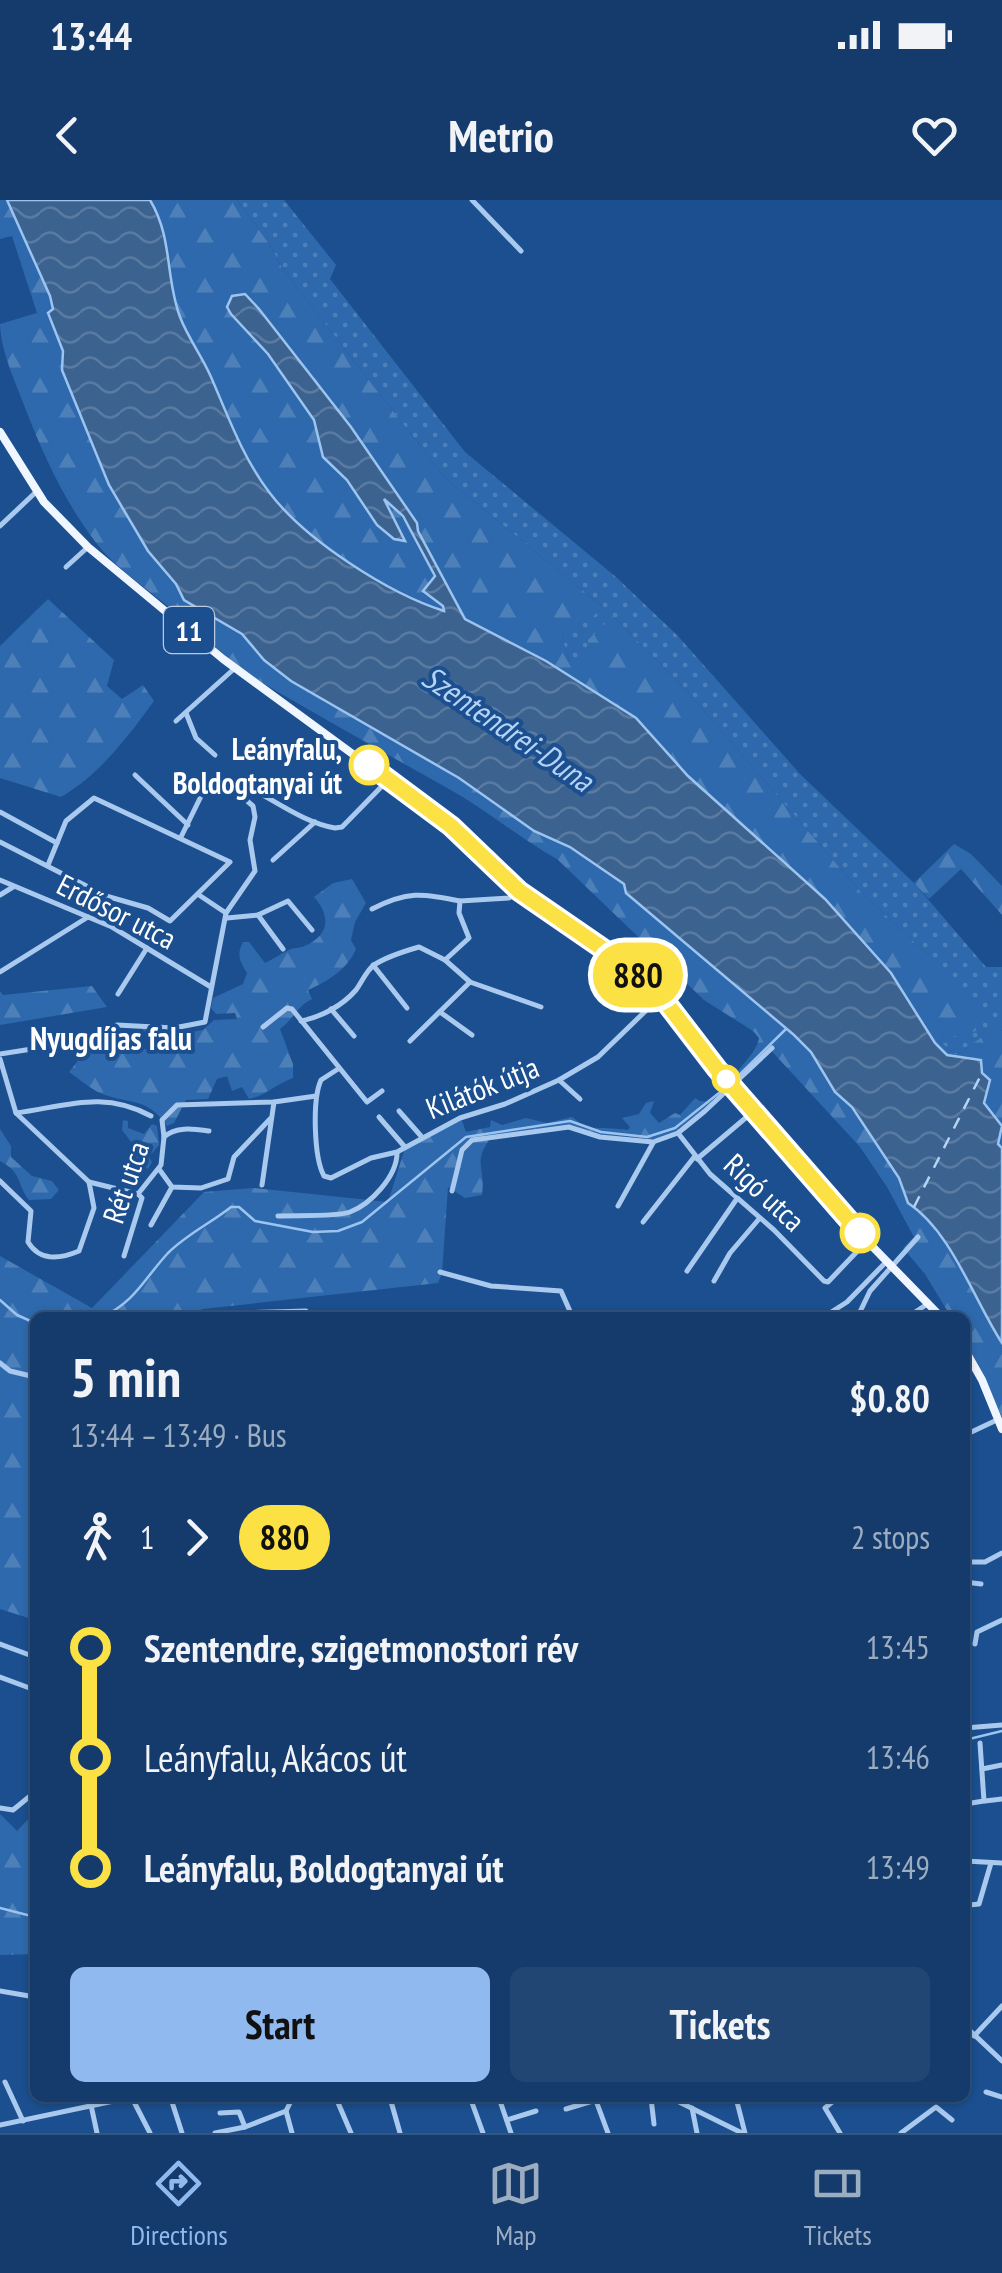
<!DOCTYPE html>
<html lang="en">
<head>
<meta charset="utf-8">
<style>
  :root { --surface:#143b6b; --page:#214673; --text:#f1f3f6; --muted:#9dadc1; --line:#33557e; --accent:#90b9f0 }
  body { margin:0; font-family:"PT Sans Narrow",sans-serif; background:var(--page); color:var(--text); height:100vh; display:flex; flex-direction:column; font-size:38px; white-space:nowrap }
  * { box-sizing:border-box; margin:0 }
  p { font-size:32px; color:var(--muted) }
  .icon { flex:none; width:55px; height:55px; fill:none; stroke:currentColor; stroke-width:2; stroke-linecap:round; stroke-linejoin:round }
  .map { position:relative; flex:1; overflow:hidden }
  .sheet { position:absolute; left:30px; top:1112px; width:940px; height:790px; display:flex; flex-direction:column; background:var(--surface); border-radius:15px; box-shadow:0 2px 8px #0004,0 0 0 2px var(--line) }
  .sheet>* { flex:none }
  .badge { padding:0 20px; border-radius:32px; font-size:35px; line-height:65px }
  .map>.badge { position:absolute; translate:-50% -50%; box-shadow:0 0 0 5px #fff }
  .legs { display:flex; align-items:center; gap:15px; height:110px; padding:0 40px; font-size:32px }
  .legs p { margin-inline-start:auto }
  .overview { display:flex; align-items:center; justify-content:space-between; height:170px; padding:0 40px }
  h1 { font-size:55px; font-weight:700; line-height:75px }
  .button { display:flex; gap:20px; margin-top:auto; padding:20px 40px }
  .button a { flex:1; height:115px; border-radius:15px; background:var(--accent); color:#111; font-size:40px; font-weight:700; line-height:115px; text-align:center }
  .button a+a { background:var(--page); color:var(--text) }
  ul { padding:0 40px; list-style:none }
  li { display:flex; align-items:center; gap:35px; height:110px; font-size:38px }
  li i { display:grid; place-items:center; width:15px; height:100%; margin:0 12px; background:currentColor }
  li i::after { content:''; width:25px; height:25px; margin:-12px; border:8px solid; border-radius:50%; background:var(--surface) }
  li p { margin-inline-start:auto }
  li:first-child i { background:linear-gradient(#0000 50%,currentColor 0) }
  li:last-child i { background:linear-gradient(currentColor 50%,#0000 0) }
  .status { display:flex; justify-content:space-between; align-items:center; height:70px; padding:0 50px; background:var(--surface); direction:ltr }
  .status svg { height:28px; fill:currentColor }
  header { display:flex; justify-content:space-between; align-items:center; height:130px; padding:0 40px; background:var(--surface); font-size:45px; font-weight:700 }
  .tab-bar { display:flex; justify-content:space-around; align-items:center; height:140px; border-top:2px solid var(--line); background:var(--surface); font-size:28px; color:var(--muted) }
  .tab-bar a { display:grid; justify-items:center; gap:5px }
  .tab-bar .selected { color:var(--accent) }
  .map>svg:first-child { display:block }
  .grass { fill:url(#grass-dots) }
  .forest { fill:url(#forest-firs) }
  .water { fill:url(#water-waves); stroke:#9cc4f0; stroke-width:2.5 }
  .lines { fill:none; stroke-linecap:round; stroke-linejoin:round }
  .stream { stroke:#9cc4f0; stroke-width:2.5 }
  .ferry { stroke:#b5d3f5; stroke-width:2.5; stroke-dasharray:12 10; stroke-linecap:butt }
  .minor { stroke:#a9c9ee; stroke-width:5 }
  .major { stroke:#f0f6ff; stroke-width:8 }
  .line-1-casing { stroke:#fff; stroke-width:22 }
  .line-1 { stroke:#fbe143; stroke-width:15 }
  .stop-1-dot { fill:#fff; stroke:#fbe143; stroke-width:5 }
  .labels { text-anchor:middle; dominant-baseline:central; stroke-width:8; stroke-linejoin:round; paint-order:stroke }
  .shield { fill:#1b4f8f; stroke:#bbcadd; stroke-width:2.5 }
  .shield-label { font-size:28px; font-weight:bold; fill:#fff }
  .stop-label { font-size:30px; font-weight:bold; fill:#fff; stroke:#1b4f8f; text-anchor:end }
  .street-label { font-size:30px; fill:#fff; stroke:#1b4f8f }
  .water-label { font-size:32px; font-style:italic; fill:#b5d3f5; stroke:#1b4f8f }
  .neighbourhood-label { font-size:32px; font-weight:bold; fill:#fff; stroke:#1b4f8f }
</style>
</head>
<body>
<div class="status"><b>13:44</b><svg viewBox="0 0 49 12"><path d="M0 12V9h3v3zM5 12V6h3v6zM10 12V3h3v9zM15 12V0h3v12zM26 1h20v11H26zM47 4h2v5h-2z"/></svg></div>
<header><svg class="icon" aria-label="back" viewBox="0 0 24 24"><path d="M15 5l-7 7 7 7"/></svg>Metrio<svg class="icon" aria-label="heart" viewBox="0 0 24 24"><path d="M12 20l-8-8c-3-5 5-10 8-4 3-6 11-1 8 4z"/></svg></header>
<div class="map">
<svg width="1002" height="1933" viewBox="0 0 1002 1933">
  <defs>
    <pattern id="grass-dots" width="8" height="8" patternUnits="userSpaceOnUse" patternTransform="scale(2.5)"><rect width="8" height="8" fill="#2e69ad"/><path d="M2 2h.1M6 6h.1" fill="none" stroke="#4d80b9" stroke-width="1.8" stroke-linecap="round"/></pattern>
    <pattern id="forest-firs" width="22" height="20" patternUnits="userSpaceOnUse" patternTransform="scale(2.5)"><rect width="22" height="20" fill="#2e69ad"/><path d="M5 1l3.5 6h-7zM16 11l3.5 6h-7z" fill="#4d80b9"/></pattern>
    <pattern id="water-waves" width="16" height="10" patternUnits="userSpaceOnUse" patternTransform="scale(2.5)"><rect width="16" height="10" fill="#3c6290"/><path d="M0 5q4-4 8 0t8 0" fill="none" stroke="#597aa1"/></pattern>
  </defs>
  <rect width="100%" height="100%" fill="#1b4f8f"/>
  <path class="grass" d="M237 0H284L336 65 330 79 465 252 616 377 678 436 800 574 914 683 986 767H1002V831L998 827 956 855 940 842 943 835 929 756 860 691 685 489 613 416 580 465 569 460 562 438 565 429 587 421 603 407 444 277 282 68 270 45Z"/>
  <g class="forest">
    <path d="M0 0H7L41 70 53 109 48 114 63 151 62 170 109 285 148 351 176 384 184 400 242 434 306 490 459 578 534 631 570 647 624 684 626 693 794 835 811 852 835 892 852 907 899 978 908 1003 920 1011 949 1049 1002 1143V1217L965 1142V1118L951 1117 925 1074 903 1048 914 1037 887 987 860 947 767 846 736 881 734 877C741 864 756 854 759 838L753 831 704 800 557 659C519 638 487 610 449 589 392 557 335 525 278 492 237 469 201 434 165 404 142 385 115 367 97 344 66 304 44 257 26 210 16 183 1 153 0 124L37 113 12 36 0 39Z"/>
    <path d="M150 0H237L270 45 282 68 444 277 603 407 587 422 565 429 562 438 569 460 580 464 587 452 588 440 613 416 685 489 860 691 929 756 977 809 982 820 978 830 959 837 943 835 940 842 956 855 998 826 1002 831V948L998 945 1001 930 984 903 982 873 970 857 947 855 935 843 891 773 824 699 688 576 636 518 546 461 465 419 418 331 417 323 351 227 259 109 231 114 268 154 314 220 323 257 347 280 377 325 390 316 383 297C414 326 436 369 444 411 381 385 312 348 269 293 243 258 228 216 211 177 202 156 188 139 180 117 165 77 173 39 150 0Z"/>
    <path d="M48 399 114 460 107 486 122 499 143 485 154 501C127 538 100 574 61 597L0 578V446Z"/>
    <path d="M954 644 971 654 1002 686V715L961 669 929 699 914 683Z"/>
    <path d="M352 679 366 703 355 722 351 740 356 749C347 770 328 781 308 790L312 799C298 805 293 820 280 829L293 864V878C276 884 267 895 249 899L242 887 232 891 227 876 217 879 208 899 186 900 174 923 167 926C146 894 125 906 96 891 87 886 78 878 69 872L77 862 74 849 96 844 105 837 159 853 160 834 151 838 141 828 192 832 203 830 214 820 237 819 235 813 216 814 211 808 213 798 243 784 247 773C240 761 236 755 243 742H249L265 763C273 759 279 755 287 751 291 748 297 748 302 747 329 737 332 717 314 697L333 683Z"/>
    <path d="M92 786 107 807 0 825V791L3 795Z"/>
    <path d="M695 898 700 901 713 902 676 931 654 939 595 934 573 925 493 935C471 963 486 964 482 995L465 998 448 987 442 1073 438 1083 203 1109 184 1117 35 1118V1420L0 1409V1056L92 1108 204 992 253 988 388 1002 405 948 461 918 466 932 490 927 491 920 502 925 526 918 547 923 572 917 587 928C589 927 625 929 628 930L630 927 622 918 639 914 646 903 654 901 650 913 659 923 675 913 680 915Z"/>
    <path d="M123 920 128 921V928L144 934 152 924 157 926 159 945 149 957 152 962 148 969 131 958 136 948 122 930Z"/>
    <path d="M0 929 11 946V957L32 976 52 981 59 990 51 999 29 1000C16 983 23 973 0 961Z"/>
    <path d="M35 1596V1754L0 1755V1614L17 1631 34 1613 29 1602Z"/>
  </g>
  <path class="water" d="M7 0H150C173 38 165 77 180 117 188 138 202 156 211 177 228 216 243 258 269 292 305 340 388 393 444 411L443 406 423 391 435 376 403 316 384 299 405 341 394 339 377 325 347 280 323 257 314 220 268 154 231 114 227 107 232 96 245 94 259 109 351 227 417 323 418 331 465 419 546 461 636 518 688 576 825 699 891 773 935 843 947 855 981 860 982 873 990 880 984 903 1002 926 998 944 1002 948V1143C974 1100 951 1031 908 1003L899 978 852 907 835 892 811 852 794 835 626 693 624 684 570 647 534 631 459 578 291 481 264 460 242 434 184 400 176 384 148 351 109 285 62 170 63 151 48 113 53 109 50 96Z"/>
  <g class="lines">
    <g class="stream">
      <path d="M734 880 786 829"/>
      <path d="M0 1100 17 1115 35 1123"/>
      <path d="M101 1118C137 1100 143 1080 168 1053 187 1034 211 1023 231 1007H239L255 1021 313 1032 338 1031 362 1022 466 937 570 921 601 932 647 937 675 928 724 889"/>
      <path d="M965 1540 1002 1531"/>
      <path d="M0 1708 35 1717"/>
    </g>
    <path class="ferry" d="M914 1007 982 873"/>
    <g class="minor">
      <path d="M472 0 521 51"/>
      <path d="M0 326 37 291"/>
      <path d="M66 367 88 347"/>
      <path d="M186 513 196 538 215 555"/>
      <path d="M176 521 235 468"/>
      <path d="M135 575 188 625"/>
      <path d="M0 612 57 643"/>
      <path d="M181 637 209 580 216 579"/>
      <path d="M0 642 106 696 148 708 170 721 230 662 94 598 66 621 48 665"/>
      <path d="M273 660 315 622"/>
      <path d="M0 680 112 727 211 787"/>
      <path d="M0 695 13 687"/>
      <path d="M199 695 226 713"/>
      <path d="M372 709C407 691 422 693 460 701"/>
      <path d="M258 715 283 749"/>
      <path d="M227 718 258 715 288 701 312 730"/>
      <path d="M101 721 106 696"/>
      <path d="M445 760 470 782 541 807"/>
      <path d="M373 765 407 808"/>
      <path d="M0 772 88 717"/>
      <path d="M118 794 147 748"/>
      <path d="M331 809 354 836"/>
      <path d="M440 812 472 835"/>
      <path d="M301 821C321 817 342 806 356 790 362 782 366 771 374 765 386 757 405 751 419 747L445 760 469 738 459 713 460 701 509 698 519 691"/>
      <path d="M263 827 287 808 292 809 367 902 382 891"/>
      <path d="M410 841 470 782"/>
      <path d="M0 854 89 840 117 825 174 828 205 822 226 713 255 671 250 640 255 617 253 606 239 594 218 590 215 583 219 577C256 583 293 621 335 628L342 627 388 580"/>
      <path d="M0 859 16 913 89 982 94 1008 79 1051C60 1059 40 1062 28 1042L31 1011 0 981"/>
      <path d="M338 869 321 880C312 900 314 958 324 976L331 978 371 958 397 952 460 918 505 904 559 880 598 857 661 796"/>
      <path d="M559 880 580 899"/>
      <path d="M399 911 421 936"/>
      <path d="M16 913C67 906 103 890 151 916"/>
      <path d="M379 917 404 946"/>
      <path d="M678 933 710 974 774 1030 824 1081 828 1082 867 1041"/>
      <path d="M164 937C176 926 194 929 209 931"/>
      <path d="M697 959 755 910"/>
      <path d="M159 969 172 987 201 988 228 979 234 957 270 919"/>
      <path d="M89 982 138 994"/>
      <path d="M262 985 274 902"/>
      <path d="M452 991 462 950 472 940 569 927 600 937 653 942 678 933 705 911 772 848"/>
      <path d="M618 1006 653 943"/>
      <path d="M278 1016C294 1015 338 1017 350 1012 371 1004 397 976 397 953"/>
      <path d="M643 1022 695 956"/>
      <path d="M151 1025 172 987"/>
      <path d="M124 1056 142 998 138 994 161 965 164 937 162 920 177 905 274 902 316 896"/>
      <path d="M687 1071 736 1000"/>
      <path d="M440 1072 491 1086 561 1091 573 1118"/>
      <path d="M714 1081 730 1053 759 1019"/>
      <path d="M205 1118 207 1114 306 1111 310 1118"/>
      <path d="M822 1118 847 1102 887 1061"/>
      <path d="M857 1118 870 1091 918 1037"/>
      <path d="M906 1118 929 1103"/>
      <path d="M0 1163 10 1171 35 1177"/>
      <path d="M965 1235 999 1219"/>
      <path d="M965 1362H985L1002 1353"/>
      <path d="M965 1382 981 1384"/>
      <path d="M0 1444 35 1457"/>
      <path d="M975 1444 977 1432 1002 1420"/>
      <path d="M0 1477 35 1490"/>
      <path d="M965 1528 1002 1525"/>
      <path d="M982 1569 1002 1565"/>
      <path d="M985 1601 1002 1599"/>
      <path d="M965 1604 984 1601 980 1543"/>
      <path d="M0 1608 13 1610 35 1592"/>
      <path d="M965 1661 1002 1663"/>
      <path d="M970 1705 979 1704 991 1663"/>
      <path d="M0 1791 35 1797"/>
      <path d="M965 1826 1002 1861"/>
      <path d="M974 1836 1002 1806"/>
      <path d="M5 1882 23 1921"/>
      <path d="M986 1892 1002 1897"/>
      <path d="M132 1898 150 1933"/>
      <path d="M288 1898 290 1903 286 1911 292 1933"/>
      <path d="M336 1898 351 1933"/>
      <path d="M390 1898 400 1933"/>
      <path d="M499 1898 511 1933"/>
      <path d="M595 1898 608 1933"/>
      <path d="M651 1898 654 1924"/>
      <path d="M671 1898 742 1933"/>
      <path d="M736 1898 745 1933"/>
      <path d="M837 1898 825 1908 840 1933"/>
      <path d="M471 1900 483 1933"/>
      <path d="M172 1902 182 1933"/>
      <path d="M91 1905 97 1933"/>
      <path d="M692 1908 697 1933"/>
      <path d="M566 1909 596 1900"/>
      <path d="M220 1913 239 1912 245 1927"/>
      <path d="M507 1920 536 1911"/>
      <path d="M0 1925 128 1898"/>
      <path d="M215 1933 245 1927 286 1911"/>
      <path d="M901 1933 936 1907 952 1920"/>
    </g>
    <g class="major">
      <path d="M0 232 44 302 88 347 223 459 451 626 499 673 542 709 642 778 669 806 717 869 867 1041 942 1118"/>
      <path d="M965 1150 982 1180 1002 1229"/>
    </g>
  </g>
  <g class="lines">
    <g class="line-1-casing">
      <path id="line-1" d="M369 565 451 626 519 691 625 764 661 796 717 869 860 1033"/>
    </g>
    <use href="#line-1" class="line-1"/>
  </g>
  <g class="stop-1-dot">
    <circle cx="369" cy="565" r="18"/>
    <circle cx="726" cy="879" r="12"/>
    <circle cx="860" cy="1033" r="18"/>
  </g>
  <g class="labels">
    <rect class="shield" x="164" y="407" width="50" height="46" rx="8"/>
    <g class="shield-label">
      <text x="189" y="430">11</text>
    </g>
    <g class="stop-label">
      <text x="342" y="548">Leányfalu,<tspan x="342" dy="34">Boldogtanyai út</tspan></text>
    </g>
    <g class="street-label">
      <text transform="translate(117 711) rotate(27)">Erdősor utca</text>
      <text transform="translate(482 887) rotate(-22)">Kilátók útja</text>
      <text transform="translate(125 982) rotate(-71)">Rét utca</text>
      <text transform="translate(765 992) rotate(43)">Rigó utca</text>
    </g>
    <g class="water-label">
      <text transform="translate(508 528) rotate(34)">Szentendrei-Duna</text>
    </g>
    <g class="neighbourhood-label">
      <text x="111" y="838">Nyugdíjas falu</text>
    </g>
  </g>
</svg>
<b class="badge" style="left:638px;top:775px;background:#fbe143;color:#111">880</b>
<section class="sheet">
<div class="overview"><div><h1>5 min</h1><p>13:44 – 13:49 · Bus</p></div><b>$0.80</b></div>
<div class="legs"><svg class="icon" aria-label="walk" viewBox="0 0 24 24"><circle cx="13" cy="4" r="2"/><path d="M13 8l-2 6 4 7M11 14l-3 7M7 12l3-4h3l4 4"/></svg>1<svg class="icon" aria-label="forward" viewBox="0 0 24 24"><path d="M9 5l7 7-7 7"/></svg><b class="badge" style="background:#fbe143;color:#111">880</b><p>2 stops</p></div>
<ul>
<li><i style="color:#fbe143"></i><b>Szentendre, szigetmonostori rév</b><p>13:45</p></li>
<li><i style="color:#fbe143"></i><span>Leányfalu, Akácos út</span><p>13:46</p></li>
<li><i style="color:#fbe143"></i><b>Leányfalu, Boldogtanyai út</b><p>13:49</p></li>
</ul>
<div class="button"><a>Start</a><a>Tickets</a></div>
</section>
</div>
<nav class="tab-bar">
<a class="selected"><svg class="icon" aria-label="directions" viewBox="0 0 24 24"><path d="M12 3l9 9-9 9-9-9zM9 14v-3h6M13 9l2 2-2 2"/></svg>Directions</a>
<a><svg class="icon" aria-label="map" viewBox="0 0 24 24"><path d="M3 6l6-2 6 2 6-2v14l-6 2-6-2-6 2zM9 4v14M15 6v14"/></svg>Map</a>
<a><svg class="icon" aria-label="tickets" viewBox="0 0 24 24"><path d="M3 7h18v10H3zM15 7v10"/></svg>Tickets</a>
</nav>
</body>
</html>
